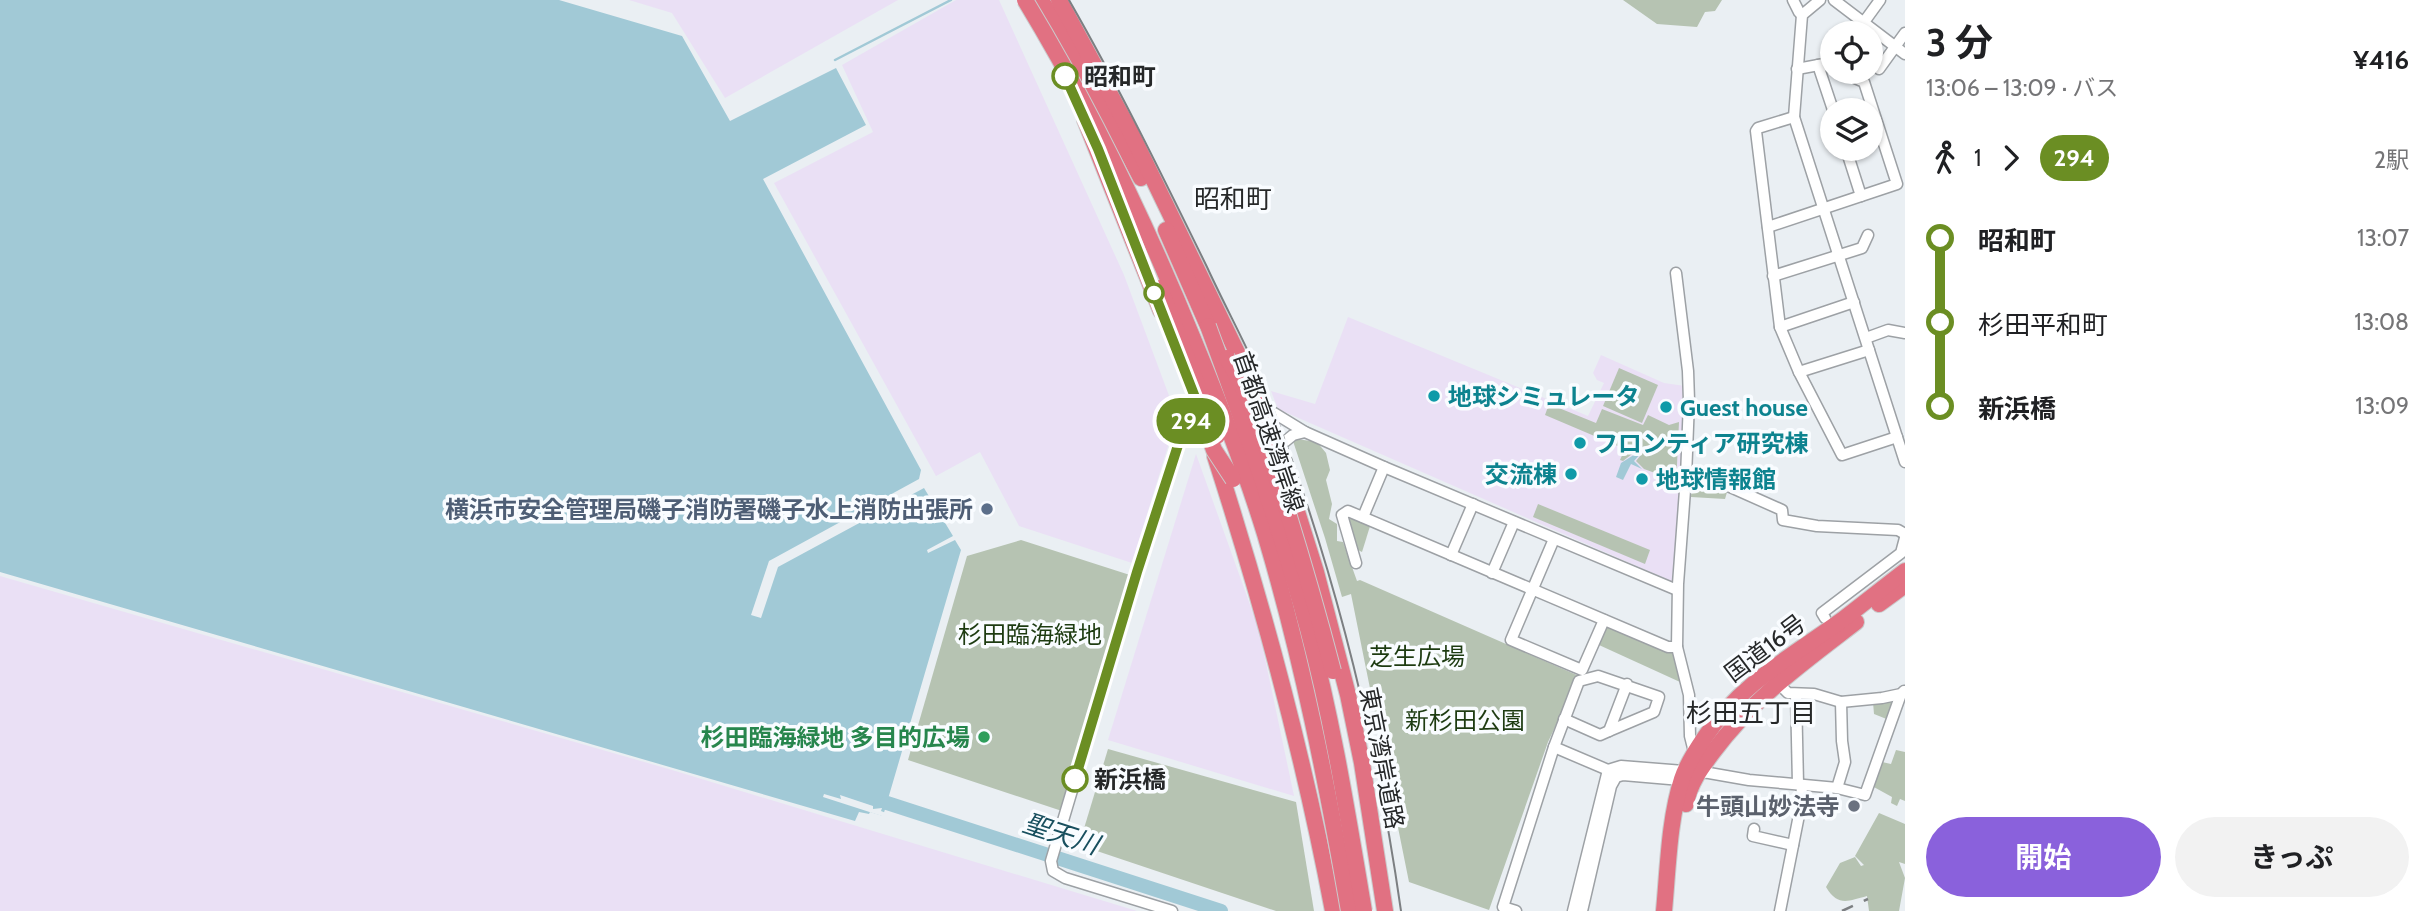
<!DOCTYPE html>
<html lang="ja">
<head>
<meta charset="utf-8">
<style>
  :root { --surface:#fff; --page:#f2f2f2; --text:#202124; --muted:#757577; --accent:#8a61dc }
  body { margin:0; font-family:Cabin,"Noto Sans JP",sans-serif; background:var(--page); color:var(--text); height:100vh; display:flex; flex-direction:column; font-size:26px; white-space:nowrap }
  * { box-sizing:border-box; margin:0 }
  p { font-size:23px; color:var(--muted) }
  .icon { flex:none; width:38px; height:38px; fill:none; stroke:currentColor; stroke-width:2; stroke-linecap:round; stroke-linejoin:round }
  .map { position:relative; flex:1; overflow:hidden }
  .sheet { display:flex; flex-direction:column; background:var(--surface); width:525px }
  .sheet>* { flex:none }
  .badge { padding:0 14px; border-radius:23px; font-size:24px; line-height:46px }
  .fabs { position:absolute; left:1820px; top:21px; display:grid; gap:14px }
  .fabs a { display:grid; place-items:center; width:63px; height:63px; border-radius:50%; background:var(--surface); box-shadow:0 2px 5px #0004; font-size:35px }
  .map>.badge { position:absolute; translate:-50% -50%; box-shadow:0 0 0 4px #fff }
  .legs { display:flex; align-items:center; gap:10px; height:77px; padding:0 21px; font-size:23px }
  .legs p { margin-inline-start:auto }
  .overview { display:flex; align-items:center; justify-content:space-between; height:119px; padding:0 21px }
  h1 { font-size:38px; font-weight:700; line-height:52px }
  .primary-button { display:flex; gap:14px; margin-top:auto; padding:14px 21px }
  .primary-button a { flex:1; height:80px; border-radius:42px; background:var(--accent); color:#fff; font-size:28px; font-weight:700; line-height:80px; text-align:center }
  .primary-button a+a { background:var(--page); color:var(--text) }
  ul { padding:0 21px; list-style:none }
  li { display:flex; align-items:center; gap:24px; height:84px; font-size:26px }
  li i { display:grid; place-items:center; width:10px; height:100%; margin:0 9px; background:currentColor }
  li i::after { content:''; width:18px; height:18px; margin:-9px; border:5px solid; border-radius:50%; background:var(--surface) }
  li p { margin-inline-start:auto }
  li:first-child i { background:linear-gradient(#0000 50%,currentColor 0) }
  li:last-child i { background:linear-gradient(currentColor 50%,#0000 0) }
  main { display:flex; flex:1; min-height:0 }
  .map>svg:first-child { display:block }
  .industrial { fill:#eae0f5 }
  .green { fill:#b6c3b2 }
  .water { fill:#a1c9d6 }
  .pier { fill:#eaeff3 }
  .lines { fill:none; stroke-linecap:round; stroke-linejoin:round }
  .stream { stroke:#a1c9d6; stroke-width:2.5 }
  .river { stroke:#a1c9d6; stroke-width:14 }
  .minor-casing { stroke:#9da1a5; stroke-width:13 }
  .highway-casing { stroke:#cbcbcc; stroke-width:18 }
  .minor { stroke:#fff; stroke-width:10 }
  .highway { stroke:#e17182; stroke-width:16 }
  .tram { stroke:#7c7f82; stroke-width:2 }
  .rail { stroke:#7c7f82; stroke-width:2.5; stroke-dasharray:12 12; stroke-linecap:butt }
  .highway-bridge-casing { stroke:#cbcbcc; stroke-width:18; stroke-linecap:butt }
  .highway-bridge { stroke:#e17182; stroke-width:16 }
  .line-1-casing { stroke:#fff; stroke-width:16 }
  .line-1 { stroke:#6b8e23; stroke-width:10 }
  .stop-1-dot { fill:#fff; stroke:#6b8e23; stroke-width:3.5 }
  .culture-dot { fill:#0f9aa8; stroke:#f9fcff; stroke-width:2.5 }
  .service-dot { fill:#5c6f8a; stroke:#f9fcff; stroke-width:2.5 }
  .leisure-dot { fill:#2e9e5b; stroke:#f9fcff; stroke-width:2.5 }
  .worship-dot { fill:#6b7280; stroke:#f9fcff; stroke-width:2.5 }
  .labels { text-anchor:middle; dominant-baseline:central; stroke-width:7; stroke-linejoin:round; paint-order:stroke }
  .stop-label { font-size:24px; font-weight:bold; fill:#262829; stroke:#f9fcff; text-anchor:start }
  .culture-label { font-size:24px; font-weight:bold; fill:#0d838f; stroke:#f9fcff; text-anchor:start }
  .street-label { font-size:24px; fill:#262829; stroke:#f9fcff }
  .service-label { font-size:24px; font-weight:bold; fill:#4e5e75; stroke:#f9fcff; text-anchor:end }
  .park-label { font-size:24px; fill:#1d3b11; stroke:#f9fcff }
  .leisure-label { font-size:24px; font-weight:bold; fill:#27864d; stroke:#f9fcff; text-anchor:end }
  .worship-label { font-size:24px; font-weight:bold; fill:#5b616d; stroke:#f9fcff; text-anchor:end }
  .neighbourhood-label { font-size:26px; fill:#262829; stroke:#f9fcff }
  .water-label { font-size:26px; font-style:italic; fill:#184f5e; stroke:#f9fcff }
</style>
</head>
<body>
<main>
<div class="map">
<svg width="1905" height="911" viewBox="0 0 1905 911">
  <rect width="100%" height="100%" fill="#eaeff3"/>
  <g class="industrial">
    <path d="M629 0H898L725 98 672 13Z"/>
    <path d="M956 0H999L1124 275 1177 417 1132 563 1019 526 980 452 936 476 774 183 873 132 842 65Z"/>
    <path d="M1348 317 1588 416 1604 383 1597 380 1593 373 1601 355 1664 383 1685 386 1678 584 1278 409 1271 391 1315 404Z"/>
    <path d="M1196 454 1259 630 1294 796 1108 740Z"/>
    <path d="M0 576 672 770 1137 911H0Z"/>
  </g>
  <g class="green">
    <path d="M1623 0H1722L1715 11 1705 12 1697 27 1657 24Z"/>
    <path d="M1619 368 1658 385 1642 423 1603 406Z"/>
    <path d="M1549 404 1596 423 1602 409 1643 425 1648 415 1669 425 1679 422 1676 486 1665 482 1666 477 1644 469 1636 461 1645 450 1640 448 1623 461 1620 460 1625 449 1545 415Z"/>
    <path d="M1297 439 1317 442 1326 453 1330 470 1326 480 1332 504 1329 519 1337 524V541L1343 542 1357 581 1360 580 1579 676 1548 742 1489 910 1409 882 1351 594 1342 597 1325 538 1293 441Z"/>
    <path d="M1692 483 1711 484 1728 489 1725 499 1691 497Z"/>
    <path d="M1538 504 1650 550 1645 564 1533 517Z"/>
    <path d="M1351 513 1371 523 1362 552 1354 548 1343 519Z"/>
    <path d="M1021 540 1133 576 1062 811 908 760 967 556Z"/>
    <path d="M1606 623 1673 651 1680 682 1599 645Z"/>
    <path d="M1896 698 1889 720 1874 714 1873 702Z"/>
    <path d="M1108 749 1296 802 1314 911H1276L1079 845Z"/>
    <path d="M1896 750 1905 752V801L1900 799 1897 806 1891 803 1892 797 1872 786 1882 762 1891 764Z"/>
    <path d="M1879 813 1905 824V864L1899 862 1905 878 1899 911H1869L1867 896C1848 901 1838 907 1826 887L1840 863 1855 857 1861 866 1864 865 1855 856Z"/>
  </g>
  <g class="water">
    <path d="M0 0H559L682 36 730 121 836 68 866 125 763 179 921 470 919 479 769 561 751 615 761 618 778 567 924 488 953 536 927 550 928 553 955 540 961 550 883 816 870 812 869 814 859 812 855 821 0 572Z"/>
    <path d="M1640 451H1643L1634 461 1642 469 1631 464 1623 480 1616 477 1621 463Z"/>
  </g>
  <path class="pier" d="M824 794 841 799 840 795 873 806V809L882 808 881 811 886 813 885 817 823 797Z"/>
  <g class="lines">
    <path class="stream" d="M835 60 951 0"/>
    <path class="river" d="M887 803 1221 911"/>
    <g class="minor-casing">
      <g id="minor">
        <path d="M1793 0 1799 12 1802 15"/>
        <path d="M1820 0 1802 15 1794 117 1905 462"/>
        <path d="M1834 0 1905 54"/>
        <path d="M1864 22 1880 0"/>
        <path d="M1818 65 1833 110"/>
        <path d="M1797 69 1824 64 1832 68"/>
        <path d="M1879 69 1905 33"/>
        <path d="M1794 117 1758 128 1756 131 1780 327 1799 372 1842 455 1897 437"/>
        <path d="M1846 149 1861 196"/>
        <path d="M1768 227 1897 184 1864 82 1841 72"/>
        <path d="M1676 273 1688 371 1689 401 1686 477 1678 584 1677 647 1689 695 1690 736 1695 756"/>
        <path d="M1773 276 1862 248 1868 235"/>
        <path d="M1780 327 1854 302"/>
        <path d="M1866 338 1888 330 1905 333"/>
        <path d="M1799 372 1869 350"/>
        <path d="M1260 409 1274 413 1305 432 1384 467 1677 590"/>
        <path d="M1277 448 1293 435 1305 432"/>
        <path d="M1686 477 1719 482 1782 510 1783 520 1817 526 1898 530 1905 534"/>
        <path d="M1363 517 1384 467"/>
        <path d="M1554 539 1511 640 1582 670 1604 620"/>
        <path d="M1451 555 1473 504"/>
        <path d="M1356 563 1342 515 1348 511 1668 647H1677"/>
        <path d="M1492 573 1514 522"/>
        <path d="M1825 618 1822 613 1901 553 1905 538"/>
        <path d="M1778 683 1788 693 1814 694 1841 702 1882 698 1901 694 1904 691"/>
        <path d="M1796 694 1798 784"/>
        <path d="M1564 719 1600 735 1609 731"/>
        <path d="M1554 747 1579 681 1598 676 1659 697 1654 712 1609 731 1627 684"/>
        <path d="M1608 770 1621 766 1709 773 1749 780 1837 788 1865 795 1901 694"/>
        <path d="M1837 788 1845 762 1842 741 1841 702"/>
        <path d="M1754 829 1753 836 1793 845"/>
        <path d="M1172 911 1065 878 1053 871 1051 861 1137 572 1181 436 1194 419 1213 414"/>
        <path d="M1516 911 1503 907 1554 747 1608 770 1616 777"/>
        <path d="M1573 911 1608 770"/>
        <path d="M1582 911 1611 786 1616 777 1623 775 1681 780 1687 778"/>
        <path d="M1780 911 1801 805 1802 785"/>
      </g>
    </g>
    <g class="highway-casing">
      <g id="highway">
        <path d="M1041 0 1098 96 1141 178"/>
        <path d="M1059 0 1130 131 1247 373 1277 448 1316 572 1348 695 1362 763 1385 911"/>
        <path d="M1085 120 1161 311"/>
        <path d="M1166 230 1208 326"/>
        <path d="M1215 456C1263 605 1304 757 1333 911"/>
        <path d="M1879 604 1905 585"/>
        <path d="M1686 804C1689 784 1701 768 1713 752 1752 699 1804 662 1856 622"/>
        <path d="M1664 911C1668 869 1669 819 1682 779 1687 764 1696 750 1705 737 1740 684 1792 656 1842 620 1863 604 1884 587 1905 571"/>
      </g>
    </g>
    <use href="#minor" class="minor"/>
    <use href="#highway" class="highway"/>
    <path class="tram" d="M1069 0C1119 87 1163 177 1207 267 1229 315 1256 362 1274 411 1335 572 1377 741 1401 911"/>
    <path class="rail" d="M1842 911 1868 899"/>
    <g class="highway-bridge-casing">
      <g id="highway-bridge">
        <path d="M1025 0C1091 109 1146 223 1194 341 1220 404 1245 469 1265 534 1302 658 1327 784 1349 911"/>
        <path d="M1160 288 1217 436"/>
        <path d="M1208 326C1245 426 1280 526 1308 629 1333 722 1348 817 1364 911"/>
        <path d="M1227 358C1252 399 1266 446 1281 491 1300 551 1317 610 1333 671"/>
        <path d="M1206 428 1214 450 1233 479"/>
      </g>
    </g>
    <use href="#highway-bridge" class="highway-bridge"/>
  </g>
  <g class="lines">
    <g class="line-1-casing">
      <path id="line-1" d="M1065 76 1098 149 1202 415 1188 424 1181 436 1137 572 1075 779"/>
    </g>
    <use href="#line-1" class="line-1"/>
  </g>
  <g class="stop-1-dot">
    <circle cx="1065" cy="76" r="12"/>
    <circle cx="1154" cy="293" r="9"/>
    <circle cx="1075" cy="779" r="12"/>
  </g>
  <g class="culture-dot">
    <circle cx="1434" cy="396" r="7"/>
    <circle cx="1666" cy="407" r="7"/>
    <circle cx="1580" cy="443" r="7"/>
    <circle cx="1571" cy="474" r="7"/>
    <circle cx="1642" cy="479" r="7"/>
  </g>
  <circle class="service-dot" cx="987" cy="509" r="7"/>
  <circle class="leisure-dot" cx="984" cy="737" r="7"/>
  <circle class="worship-dot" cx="1854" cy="806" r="7"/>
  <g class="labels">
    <g class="stop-label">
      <text x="1084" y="76">昭和町</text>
      <text x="1094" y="779">新浜橋</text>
    </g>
    <g class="culture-label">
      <text x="1448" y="396">地球シミュレータ</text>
      <text x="1680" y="407">Guest house</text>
      <text x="1594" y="443">フロンティア研究棟</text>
      <text x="1557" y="474" text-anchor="end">交流棟</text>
      <text x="1656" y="479">地球情報館</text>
    </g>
    <g class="street-label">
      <text transform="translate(1269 432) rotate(71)">首都高速湾岸線</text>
      <text transform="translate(1765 648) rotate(-37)">国道16号</text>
      <text transform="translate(1382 758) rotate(79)">東京湾岸道路</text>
    </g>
    <g class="service-label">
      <text x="973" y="509">横浜市安全管理局磯子消防署磯子水上消防出張所</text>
    </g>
    <g class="park-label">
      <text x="1030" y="634">杉田臨海緑地</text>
      <text x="1417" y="656">芝生広場</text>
      <text x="1465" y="720">新杉田公園</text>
    </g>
    <g class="leisure-label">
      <text x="970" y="737">杉田臨海緑地 多目的広場</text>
    </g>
    <g class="worship-label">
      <text x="1840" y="806">牛頭山妙法寺</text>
    </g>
    <g class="neighbourhood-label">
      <text x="1233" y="199">昭和町</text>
      <text x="1751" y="713">杉田五丁目</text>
    </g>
    <g class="water-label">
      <text transform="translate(1061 834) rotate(18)">聖天川</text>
    </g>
  </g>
</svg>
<div class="fabs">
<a><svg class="icon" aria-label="locate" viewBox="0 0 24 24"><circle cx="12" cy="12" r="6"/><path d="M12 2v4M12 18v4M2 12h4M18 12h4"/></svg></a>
<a><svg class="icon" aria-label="layers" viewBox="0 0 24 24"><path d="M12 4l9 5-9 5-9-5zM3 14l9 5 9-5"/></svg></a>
</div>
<b class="badge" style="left:1191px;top:421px;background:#6b8e23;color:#fff">294</b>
</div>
<section class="sheet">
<div class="overview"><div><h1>3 分</h1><p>13:06 – 13:09 · バス</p></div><b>¥416</b></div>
<div class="legs"><svg class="icon" aria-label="walk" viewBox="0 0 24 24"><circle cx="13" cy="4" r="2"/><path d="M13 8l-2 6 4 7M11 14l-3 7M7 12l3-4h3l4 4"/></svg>1<svg class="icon" aria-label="forward" viewBox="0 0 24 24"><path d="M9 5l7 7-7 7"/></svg><b class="badge" style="background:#6b8e23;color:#fff">294</b><p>2駅</p></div>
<ul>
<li><i style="color:#6b8e23"></i><b>昭和町</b><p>13:07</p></li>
<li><i style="color:#6b8e23"></i><span>杉田平和町</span><p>13:08</p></li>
<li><i style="color:#6b8e23"></i><b>新浜橋</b><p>13:09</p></li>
</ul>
<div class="primary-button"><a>開始</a><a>きっぷ</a></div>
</section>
</main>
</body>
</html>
